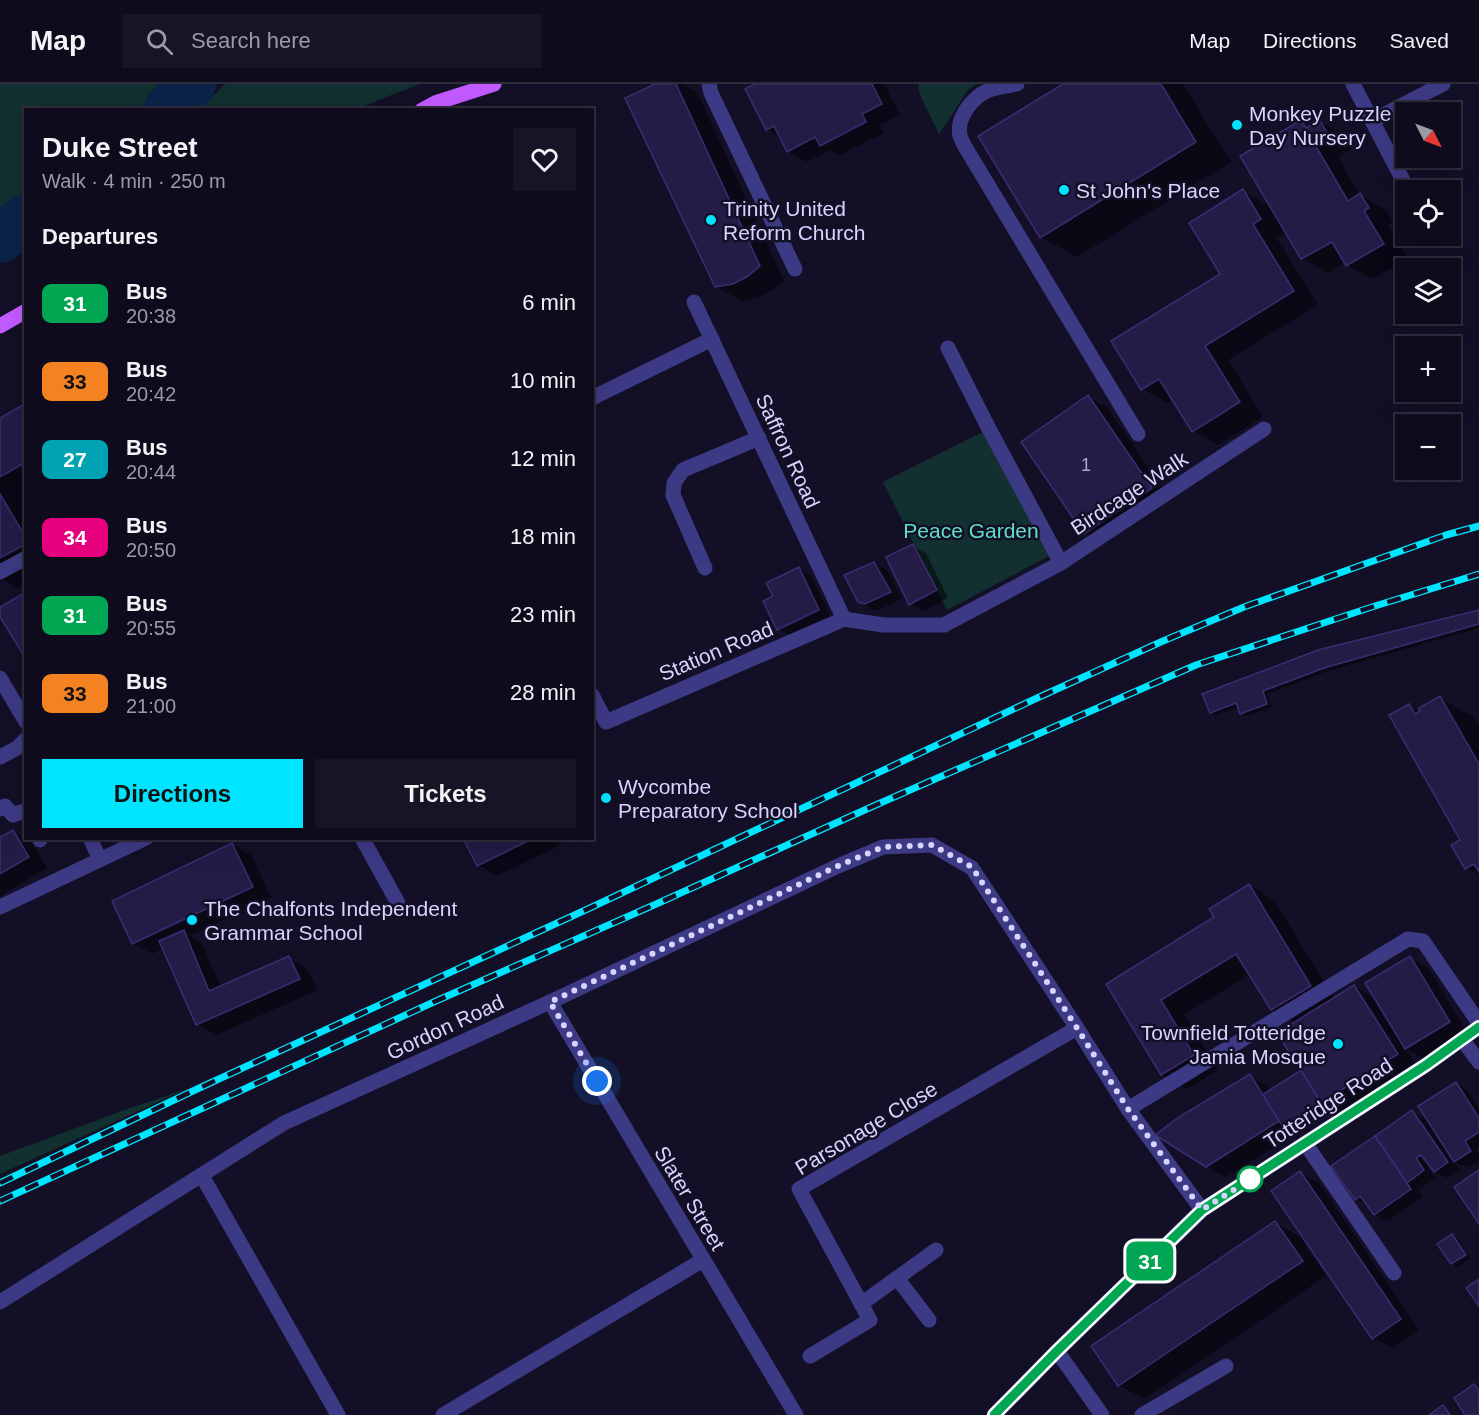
<!DOCTYPE html>
<html lang="en">
<head>
<meta charset="utf-8">
<style>
  :root { --surface:#0e0b1c; --page:#171425; --text:#f1f3f6; --muted:#9b9ba3; --line:#2e2b3b; --accent:#00e5ff }
  body { margin:0; font-family:Arial,sans-serif; background:var(--page); color:var(--text); height:100vh; display:flex; flex-direction:column; font-size:22px; white-space:nowrap }
  * { box-sizing:border-box; margin:0 }
  p { font-size:20px; color:var(--muted) }
  .icon { flex:none; width:33px; height:33px; fill:none; stroke:currentColor; stroke-width:2; stroke-linecap:round; stroke-linejoin:round }
  .map { position:relative; flex:1; overflow:hidden }
  .panel { position:absolute; left:24px; top:24px; width:570px; height:732px; display:flex; flex-direction:column; background:var(--surface); border-radius:0px; box-shadow:0 6px 24px #0002,0 0 0 2px var(--line) }
  .panel>* { flex:none }
  .badge { padding:0 12px; border-radius:9px; font-size:21px; line-height:39px }
  .needle { width:39px; rotate:132deg }
  .tools { position:absolute; left:1395px; top:18px; display:grid; gap:12px }
  .tools a { display:grid; place-items:center; width:66px; height:66px; border-radius:0px; background:var(--surface); box-shadow:0 6px 24px #0002,0 0 0 2px var(--line); font-size:30px }
  .you { position:absolute; width:30px; height:30px; margin:-15px; border:4px solid #fff; border-radius:50%; background:#1a73e8; box-shadow:0 0 0 9px #1a73e833 }
  .map>.badge { position:absolute; translate:-50% -50%; box-shadow:0 0 0 3px #fff }
  h2 { padding:0 18px; font-size:22px; line-height:54px }
  .round { display:grid; place-items:center; flex:none; width:63px; height:63px; border-radius:0px; background:var(--page) }
  .headline { display:flex; align-items:center; justify-content:space-between; height:102px; padding:0 18px }
  h1 { font-size:28px; font-weight:600; line-height:45px }
  .button { display:flex; gap:12px; margin-top:auto; padding:12px 18px }
  .button a { flex:1; height:69px; border-radius:0px; background:var(--accent); color:#111; font-size:24px; font-weight:600; line-height:69px; text-align:center }
  .button a+a { background:var(--page); color:var(--text) }
  ul { padding:0; list-style:none }
  li { display:flex; align-items:center; gap:18px; height:78px; padding:0 18px }
  li div { flex:1 }
  li b { display:block; font-size:22px }
  li em { font-style:normal }
  li .badge { min-width:66px; font-weight:700; text-align:center }
  header { display:flex; align-items:center; gap:36px; box-sizing:border-box; height:84px; padding:0 30px; background:var(--surface); border-bottom:2px solid var(--line) }
  header strong { font-size:28px }
  nav { display:flex; gap:33px; margin-inline-start:auto; font-size:21px }
  .search { width:420px; height:54px; background:var(--page); display:flex; align-items:center; gap:15px; box-sizing:border-box; padding:0 21px; border-radius:0px; color:var(--muted); font-size:22px }
  .map>svg:first-child { display:block }
  .green { fill:#12302f }
  .shadow { fill:#0007 }
  .lines { fill:none; stroke-linecap:round; stroke-linejoin:round }
  .river { stroke:#0c2248; stroke-width:50 }
  .building { fill:#241b47; stroke:#3b2d73; stroke-width:1.5 }
  .minor { stroke:#3d3a85; stroke-width:15 }
  .major { stroke:#c25bff; stroke-width:15 }
  .rail-casing { stroke:#00e5ff; stroke-width:7 }
  .rail { stroke:#130f26; stroke-width:4.5; stroke-dasharray:14; stroke-linecap:butt }
  .line-casing { stroke:#fff; stroke-width:14 }
  .line { stroke:#00a651; stroke-width:9 }
  .walk { stroke:#d9d4ff; stroke-width:6; stroke-dasharray:0 10.8 }
  .poi-dot { fill:#00e5ff; stroke:#130f26; stroke-width:2 }
  .stop-dot { fill:#fff; stroke:#00a651; stroke-width:3 }
  .labels { text-anchor:middle; dominant-baseline:central; stroke-width:5; stroke-linejoin:round; paint-order:stroke }
  .number-label { font-size:18px; fill:#aca6d1 }
  .poi-label { font-size:21px; fill:#d9d4ff; stroke:#130f26; text-anchor:start }
  .street-label { font-size:21px; fill:#d9d4ff; stroke:#130f26 }
  .park-label { font-size:21px; fill:#5fe0c0; stroke:#130f26 }
</style>
</head>
<body>
<header>
<strong>Map</strong>
<div class="search"><svg class="icon" aria-label="search" viewBox="0 0 24 24"><circle cx="10" cy="10" r="6"/><path d="M15 15l6 6"/></svg>Search here</div>
<nav><a>Map</a><a>Directions</a><a>Saved</a></nav>
</header>
<div class="map">
<svg width="1479" height="1331" viewBox="0 0 1479 1331">
  <rect width="100%" height="100%" fill="#130f26"/>
  <g class="green">
    <path d="M0 0H188L176 15 161 25 26 26 25 131 0 151Z"/>
    <path d="M225 0H420L356 25H200Z"/>
    <path d="M918 0H977L968 6 939 50 920 11Z"/>
    <path d="M985 347 1051 471 947 526 883 398Z"/>
    <path d="M189 1004 0 1090V1072L130 1024Z"/>
  </g>
  <g class="shadow">
    <path d="M659 0H683L697 8 784 197 773 206 758 213 741 217 716 202Z"/>
    <path d="M758 0H884L900 31 880 41 884 49 840 71 830 66 807 78 788 67 782 54 767 45Z"/>
    <path d="M1066 0H1183L1231 78 1077 173 1041 153Z"/>
    <path d="M1301 38 1311 43 1320 38 1345 52 1352 65 1338 73 1360 111 1385 126 1393 138 1388 141 1408 175 1372 195 1347 181 1345 178 1327 189 1302 174 1287 148 1277 155 1318 221 1228 276 1263 333 1218 361 1193 347 1174 315 1167 319 1143 305 1222 190 1243 107 1273 124Z"/>
    <path d="M1088 313 1107 323 1170 415 1104 460 1085 449 1023 358Z"/>
    <path d="M26 321V502L25 501 18 504 0 494V336Z"/>
    <path d="M913 462 926 469 948 514 923 527 910 520Z"/>
    <path d="M874 479 887 486 902 515 878 526 872 525 859 517Z"/>
    <path d="M799 485 811 492 831 533 791 552 778 545Z"/>
    <path d="M1479 527V544L1331 586 1267 610 1272 623 1247 632 1241 629 1239 623 1216 631 1211 628 1204 611Z"/>
    <path d="M1440 614 1475 634 1479 641V791L1466 784 1462 757 1409 621 1424 630Z"/>
    <path d="M13 747 31 758 47 784 0 812V755Z"/>
    <path d="M465 754H554L558 762 497 792 478 781Z"/>
    <path d="M232 760 251 771 271 813 190 852 202 859 221 904 289 874 307 885 318 906 216 951 197 940 164 864 152 870 133 859Z"/>
    <path d="M1249 801 1274 816 1334 915 1354 902 1376 915 1410 874 1429 885 1467 949 1425 975 1405 964 1416 981 1341 1029 1334 1025 1226 1093 1207 1082 1250 992 1269 1003 1271 1007 1303 987 1296 939 1272 925 1250 890 1184 931 1218 986 1187 1005 1162 990 1108 900 1216 834Z"/>
    <path d="M1456 999 1468 1007 1479 1024V1063L1476 1065 1479 1070V1077L1467 1084 1453 1077 1460 1086 1447 1094 1428 1084 1436 1094 1418 1106 1423 1113 1387 1137 1375 1130 1368 1122 1356 1115 1333 1082 1412 1028 1430 1038Z"/>
    <path d="M1300 1089 1319 1099 1419 1246 1392 1264 1373 1254Z"/>
    <path d="M1275 1139 1300 1153 1326 1192 1144 1315 1119 1301Z"/>
    <path d="M1452 1152 1458 1155 1470 1174 1458 1183 1452 1179Z"/>
  </g>
  <g class="lines">
    <g class="river">
      <path d="M168 26 191 0"/>
      <path d="M0 154 26 135"/>
    </g>
  </g>
  <g class="building">
    <path d="M655 0H676L760 182 748 192 733 200 715 203 625 14Z"/>
    <path d="M755 0H872L882 20 862 30 866 38 820 62 815 53 787 68 774 42 766 46 745 5Z"/>
    <path d="M1063 0H1161L1196 58 1040 154 978 52Z"/>
    <path d="M1301 36 1306 44 1320 36 1328 51 1314 59 1348 117 1360 109 1369 124 1364 127 1384 160 1346 182 1332 158 1301 175 1240 72Z"/>
    <path d="M1243 105 1261 135 1253 140 1294 207 1205 262 1240 318 1192 348 1159 295 1141 306 1111 257 1220 190 1189 139Z"/>
    <path d="M1088 311 1152 404 1084 450 1021 358Z"/>
    <path d="M26 319V378L0 393V334Z"/>
    <path d="M0 410 26 454V460L0 474Z"/>
    <path d="M913 460 937 506 909 521 886 473Z"/>
    <path d="M874 478 891 508 865 520 858 518 844 491Z"/>
    <path d="M799 483 819 526 777 546 763 517 773 512 766 499Z"/>
    <path d="M26 508V575L0 533V523Z"/>
    <path d="M1479 526V540L1324 584 1263 607 1267 620 1240 630 1236 619 1210 629 1202 610 1318 566Z"/>
    <path d="M1440 612 1479 680V788L1474 780 1465 785 1451 761 1460 756 1389 631 1409 620 1415 630 1420 627 1419 624Z"/>
    <path d="M13 746 29 773 0 790V753Z"/>
    <path d="M463 754H534L477 782Z"/>
    <path d="M232 759 253 803 132 860 112 817Z"/>
    <path d="M1249 800 1311 902 1271 926 1236 870 1161 916 1194 971 1161 991 1106 900 1214 833 1209 825Z"/>
    <path d="M184 846 209 907 289 872 300 895 196 941 159 857Z"/>
    <path d="M1410 872 1450 938 1405 965 1365 899Z"/>
    <path d="M1354 901 1398 970 1321 1019 1277 949Z"/>
    <path d="M1301 986 1321 1019 1283 1043 1262 1011Z"/>
    <path d="M1250 990 1279 1037 1206 1083 1155 1051 1179 1033Z"/>
    <path d="M1456 998 1479 1034V1048L1465 1057 1471 1067 1454 1078 1418 1022Z"/>
    <path d="M1412 1026 1448 1078 1434 1088 1421 1071 1416 1074 1424 1086 1407 1099 1375 1052Z"/>
    <path d="M1375 1052 1411 1105 1374 1131 1360 1112 1355 1116 1331 1082Z"/>
    <path d="M1479 1086V1140L1454 1103Z"/>
    <path d="M1300 1087 1401 1235 1372 1255 1271 1107Z"/>
    <path d="M1275 1137 1303 1177 1118 1302 1091 1262Z"/>
    <path d="M1452 1150 1466 1171 1451 1180 1437 1160Z"/>
    <path d="M1479 1195V1222L1466 1204Z"/>
    <path d="M1474 1300 1479 1307V1331H1465L1454 1314Z"/>
    <path d="M1443 1321 1450 1331H1429Z"/>
  </g>
  <g class="lines">
    <g class="minor">
      <path d="M709 0 711 9 795 185"/>
      <path d="M1017 0C1008 2 998 3 989 6 973 13 956 33 960 52 961 55 963 58 964 61L1138 350"/>
      <path d="M1353 0 1408 106"/>
      <path d="M1372 37 1443 0"/>
      <path d="M694 218 844 535"/>
      <path d="M948 264 987 341 1061 479"/>
      <path d="M592 314 712 255"/>
      <path d="M705 484 673 411 674 399 683 386 759 354"/>
      <path d="M0 488 26 474"/>
      <path d="M844 535 883 541H944L1061 479 1264 345"/>
      <path d="M0 594 26 638"/>
      <path d="M592 611 606 638 844 535"/>
      <path d="M0 673 17 664 26 655"/>
      <path d="M0 725 5 722 13 731 26 726"/>
      <path d="M39 754 40 756"/>
      <path d="M90 754 100 776"/>
      <path d="M362 754 398 819"/>
      <path d="M0 823 146 754"/>
      <path d="M550 918 796 1331"/>
      <path d="M1462 955 1479 978"/>
      <path d="M1128 1025 1408 855 1423 857 1479 939"/>
      <path d="M1305 1059 1394 1189"/>
      <path d="M202 1092 338 1331"/>
      <path d="M897 1194 929 1236"/>
      <path d="M0 1218 284 1039 550 918 838 782 883 763 932 761 972 784 1077 944 1128 1025 1202 1126"/>
      <path d="M861 1220 936 1166"/>
      <path d="M1057 1267 1102 1331"/>
      <path d="M810 1272 870 1236 799 1105 1077 944"/>
      <path d="M443 1331 703 1176"/>
      <path d="M994 1331 1057 1267 1202 1126 1426 981 1479 943"/>
      <path d="M1142 1331 1226 1282"/>
    </g>
    <g class="major">
      <path d="M422 26 435 19 494 0"/>
      <path d="M0 242 26 227"/>
    </g>
    <g class="rail-casing">
      <g id="rail">
        <path d="M0 1099 195 1006 592 823 1035 615 1163 557 1244 523 1446 451 1479 442"/>
        <path d="M0 1117 436 917 654 821 878 720 1196 581 1375 522 1479 490"/>
      </g>
    </g>
    <use href="#rail" class="rail"/>
  </g>
  <g class="lines">
    <g class="line-casing">
      <path id="line" d="M994 1331 1057 1267 1202 1126 1426 981 1479 943"/>
    </g>
    <use href="#line" class="line"/>
    <path class="walk" d="M597 997 550 918 838 782 883 763 932 761 972 783 1077 944 1128 1025 1202 1126 1254 1093 1250 1095"/>
  </g>
  <g class="poi-dot">
    <circle cx="1237" cy="41" r="6"/>
    <circle cx="1064" cy="106" r="6"/>
    <circle cx="711" cy="136" r="6"/>
    <circle cx="606" cy="714" r="6"/>
    <circle cx="192" cy="836" r="6"/>
    <circle cx="1338" cy="960" r="6"/>
  </g>
  <circle class="stop-dot" cx="1250" cy="1095" r="12"/>
  <g class="labels">
    <g class="number-label">
      <text x="1086" y="381">1</text>
    </g>
    <g class="poi-label">
      <text x="1249" y="29">Monkey Puzzle<tspan x="1249" dy="24">Day Nursery</tspan></text>
      <text x="1076" y="106">St John's Place</text>
      <text x="723" y="124">Trinity United<tspan x="723" dy="24">Reform Church</tspan></text>
      <text x="618" y="702">Wycombe<tspan x="618" dy="24">Preparatory School</tspan></text>
      <text x="204" y="824">The Chalfonts Independent<tspan x="204" dy="24">Grammar School</tspan></text>
      <text x="1326" y="948" text-anchor="end">Townfield Totteridge<tspan x="1326" dy="24">Jamia Mosque</tspan></text>
    </g>
    <g class="street-label">
      <text transform="translate(788 367) rotate(65)">Saffron Road</text>
      <text transform="translate(1129 409) rotate(-33)">Birdcage Walk</text>
      <text transform="translate(716 567) rotate(-23)">Station Road</text>
      <text transform="translate(445 943) rotate(-25)">Gordon Road</text>
      <text transform="translate(1328 1019) rotate(-33)">Totteridge Road</text>
      <text transform="translate(866 1044) rotate(-31)">Parsonage Close</text>
      <text transform="translate(690 1114) rotate(59)">Slater Street</text>
    </g>
    <g class="park-label">
      <text x="971" y="446">Peace Garden</text>
    </g>
  </g>
</svg>
<div class="tools">
<a><svg class="needle" viewBox="-14 -14 28 28"><path d="M0-13l5 13h-10z" fill="#e53935"/><path d="M0 13l5-13h-10z" fill="#9b9ba3"/></svg></a>
<a><svg class="icon" aria-label="locate" viewBox="0 0 24 24"><circle cx="12" cy="12" r="6"/><path d="M12 2v4M12 18v4M2 12h4M18 12h4"/></svg></a>
<a><svg class="icon" aria-label="layers" viewBox="0 0 24 24"><path d="M12 4l9 5-9 5-9-5zM3 14l9 5 9-5"/></svg></a>
<a>+</a>
<a>−</a>
</div>
<div class="you" style="left:597px;top:997px"></div>
<b class="badge" style="left:1150px;top:1177px;background:#00a651;color:#fff">31</b>
<section class="panel">
<div class="headline"><div><h1>Duke Street</h1><p>Walk · 4 min · 250 m</p></div><a class="round"><svg class="icon" aria-label="heart" viewBox="0 0 24 24"><path d="M12 20l-8-8c-3-5 5-10 8-4 3-6 11-1 8 4z"/></svg></a></div>
<h2>Departures</h2>
<ul>
<li><span class="badge" style="background:#00a651;color:#fff">31</span><div><b>Bus</b><p>20:38</p></div><em>6 min</em></li>
<li><span class="badge" style="background:#f58220;color:#111">33</span><div><b>Bus</b><p>20:42</p></div><em>10 min</em></li>
<li><span class="badge" style="background:#00a3b4;color:#fff">27</span><div><b>Bus</b><p>20:44</p></div><em>12 min</em></li>
<li><span class="badge" style="background:#e6007e;color:#fff">34</span><div><b>Bus</b><p>20:50</p></div><em>18 min</em></li>
<li><span class="badge" style="background:#00a651;color:#fff">31</span><div><b>Bus</b><p>20:55</p></div><em>23 min</em></li>
<li><span class="badge" style="background:#f58220;color:#111">33</span><div><b>Bus</b><p>21:00</p></div><em>28 min</em></li>
</ul>
<div class="button"><a>Directions</a><a>Tickets</a></div>
</section>
</div>
</body>
</html>
